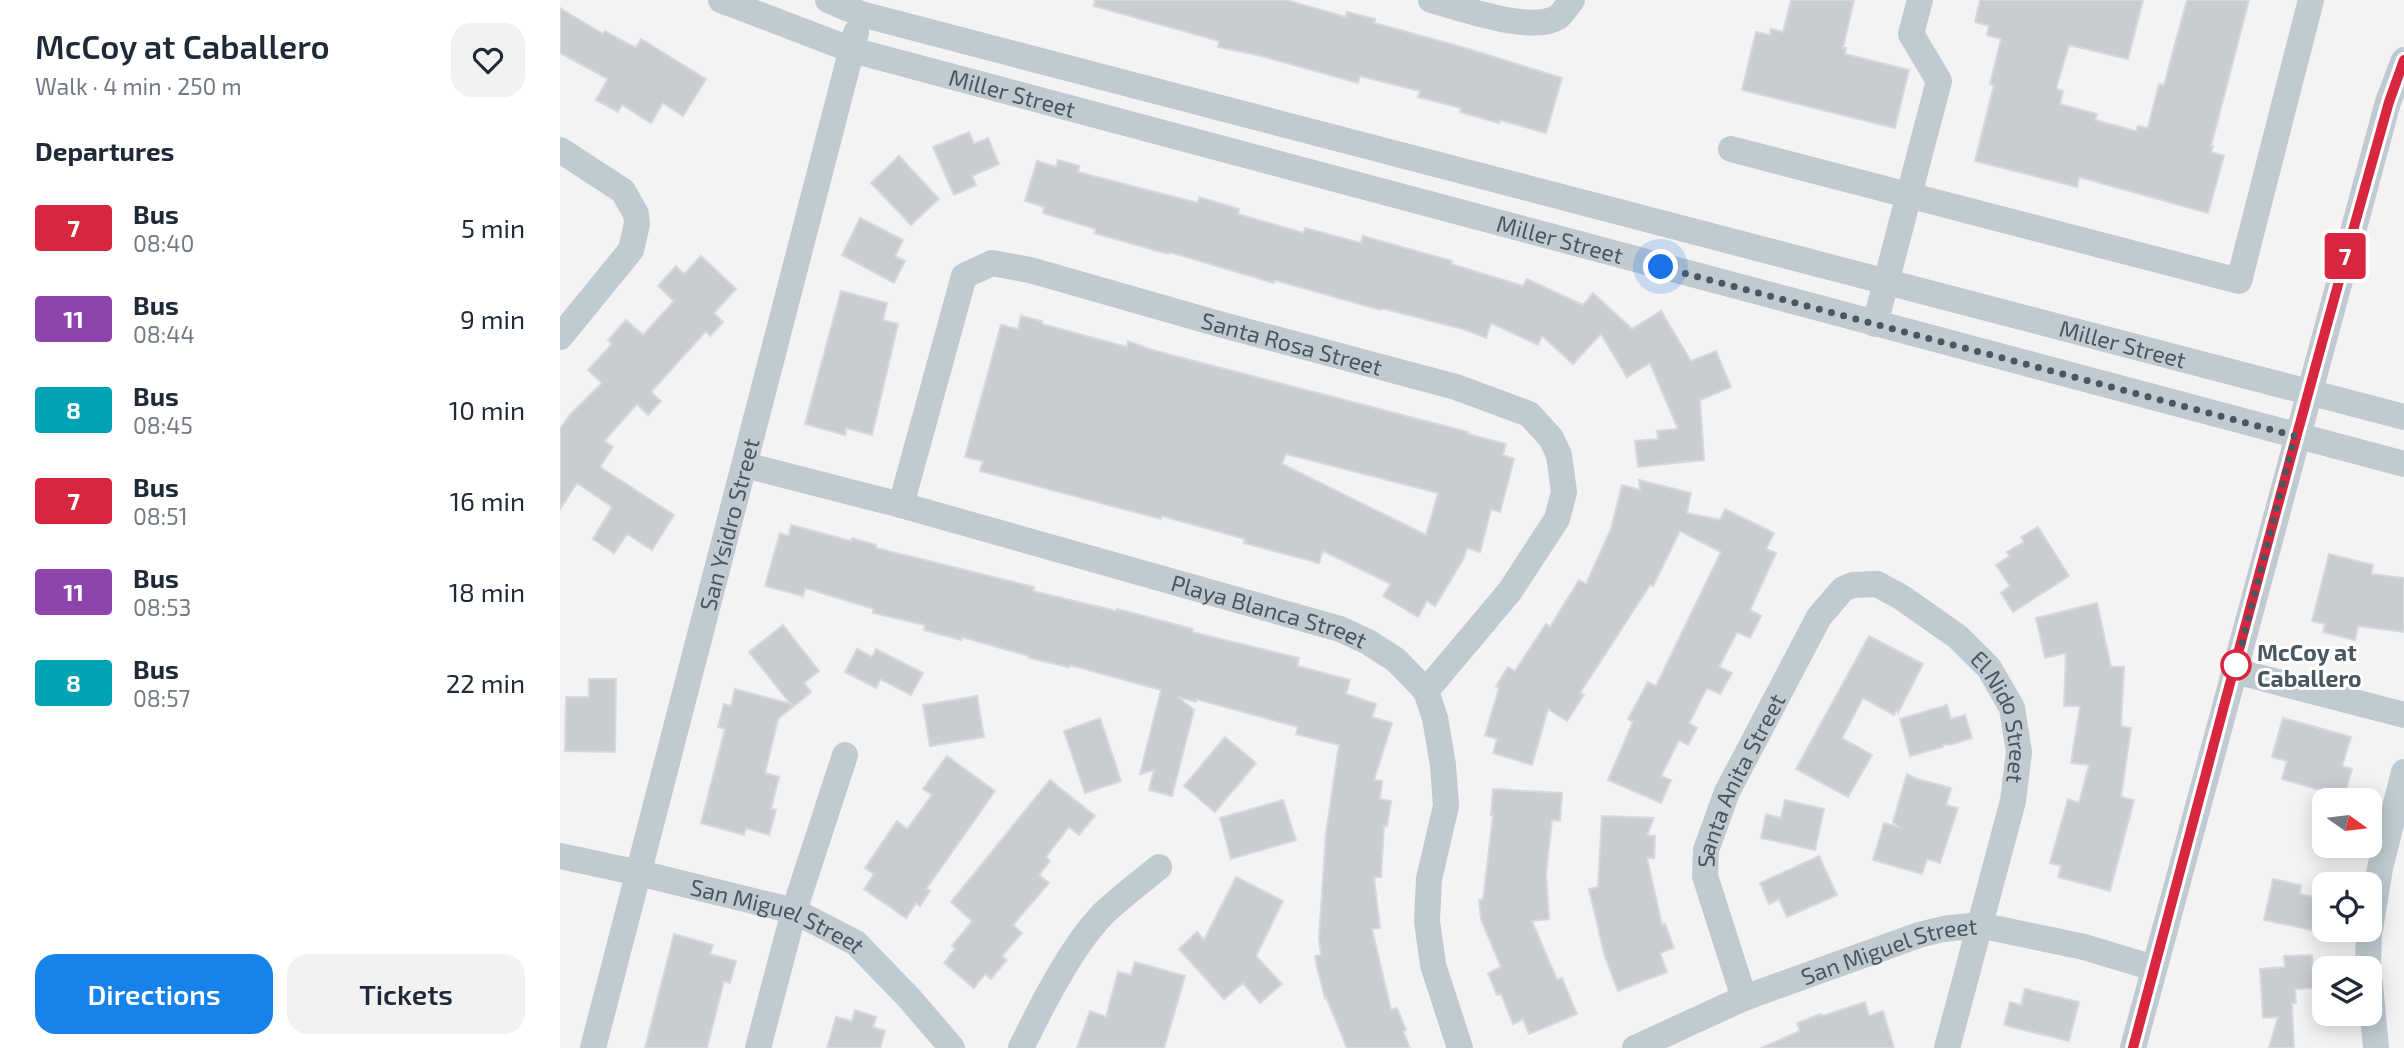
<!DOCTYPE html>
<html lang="en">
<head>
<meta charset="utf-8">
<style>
  :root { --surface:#fff; --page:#f2f2f3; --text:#1f2937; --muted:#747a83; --accent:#1782e9 }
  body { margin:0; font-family:"Exo 2",sans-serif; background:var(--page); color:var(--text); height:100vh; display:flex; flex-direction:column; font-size:26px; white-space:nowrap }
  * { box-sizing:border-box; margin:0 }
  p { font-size:23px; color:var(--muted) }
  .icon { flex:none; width:38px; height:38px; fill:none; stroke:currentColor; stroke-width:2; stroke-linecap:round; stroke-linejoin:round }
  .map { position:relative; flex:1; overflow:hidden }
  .side { display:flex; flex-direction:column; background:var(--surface); width:560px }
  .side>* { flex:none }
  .badge { padding:0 14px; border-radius:5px; font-size:24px; line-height:46px }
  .needle { width:46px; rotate:104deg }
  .fabs { position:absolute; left:1752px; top:788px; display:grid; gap:14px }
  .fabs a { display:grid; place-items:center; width:70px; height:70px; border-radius:14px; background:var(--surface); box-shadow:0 4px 18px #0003; font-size:35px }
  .you { position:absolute; width:35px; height:35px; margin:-18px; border:5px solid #fff; border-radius:50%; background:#1a73e8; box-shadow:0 0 0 10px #1a73e833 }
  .map>.badge { position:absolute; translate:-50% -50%; box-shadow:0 0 0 4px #fff }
  h2 { padding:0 35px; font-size:26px; line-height:63px }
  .round { display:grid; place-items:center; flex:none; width:74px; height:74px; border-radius:21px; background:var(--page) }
  .head { display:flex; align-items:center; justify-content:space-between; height:119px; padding:0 35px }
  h1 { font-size:33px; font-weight:600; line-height:52px }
  .action { display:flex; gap:14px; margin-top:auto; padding:14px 35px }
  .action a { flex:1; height:80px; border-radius:21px; background:var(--accent); color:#fff; font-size:28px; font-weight:600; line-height:80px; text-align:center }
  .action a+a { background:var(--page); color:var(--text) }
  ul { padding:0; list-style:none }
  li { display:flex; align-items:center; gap:21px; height:91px; padding:0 35px }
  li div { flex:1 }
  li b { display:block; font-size:26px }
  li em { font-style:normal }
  li .badge { min-width:77px; font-weight:700; text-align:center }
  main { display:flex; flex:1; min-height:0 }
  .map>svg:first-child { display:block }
  .building { fill:#c9cdd1; stroke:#d6d8dd; stroke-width:2; fill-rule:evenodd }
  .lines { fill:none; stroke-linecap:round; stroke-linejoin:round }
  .minor { stroke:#bfcad1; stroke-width:26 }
  .line-casing { stroke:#fff; stroke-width:16 }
  .line { stroke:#d7263d; stroke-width:10 }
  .walk { stroke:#495760; stroke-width:7; stroke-dasharray:0 12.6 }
  .stop-dot { fill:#fff; stroke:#d7263d; stroke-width:3.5 }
  .labels { text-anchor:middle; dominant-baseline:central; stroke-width:6; stroke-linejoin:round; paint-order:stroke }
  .street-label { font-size:23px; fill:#495760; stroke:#fff }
  .stop-label { font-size:23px; font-weight:bold; fill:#495760; stroke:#fff; text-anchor:start }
</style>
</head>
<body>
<main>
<section class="side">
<div class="head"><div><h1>McCoy at Caballero</h1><p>Walk · 4 min · 250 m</p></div><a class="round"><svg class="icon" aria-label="heart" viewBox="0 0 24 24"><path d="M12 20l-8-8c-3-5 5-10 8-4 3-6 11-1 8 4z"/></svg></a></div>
<h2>Departures</h2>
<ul>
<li><span class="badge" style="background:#d7263d;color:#fff">7</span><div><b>Bus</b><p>08:40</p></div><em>5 min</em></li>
<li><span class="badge" style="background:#8e44ad;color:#fff">11</span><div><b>Bus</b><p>08:44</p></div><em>9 min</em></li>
<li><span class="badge" style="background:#00a3b4;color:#fff">8</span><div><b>Bus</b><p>08:45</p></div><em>10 min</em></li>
<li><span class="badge" style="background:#d7263d;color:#fff">7</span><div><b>Bus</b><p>08:51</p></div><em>16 min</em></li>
<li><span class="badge" style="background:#8e44ad;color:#fff">11</span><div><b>Bus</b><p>08:53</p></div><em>18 min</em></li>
<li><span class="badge" style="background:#00a3b4;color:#fff">8</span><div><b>Bus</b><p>08:57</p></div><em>22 min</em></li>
</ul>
<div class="action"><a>Directions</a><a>Tickets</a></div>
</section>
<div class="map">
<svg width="1844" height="1048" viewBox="0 0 1844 1048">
  <rect width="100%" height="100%" fill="#f4f2f2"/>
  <g class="building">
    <path d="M535 0H726L786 17 787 12 815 19 814 23 902 47 1002 78 986 133 940 120 939 123 900 112 901 108 858 97 860 91 800 76 798 83 701 56 658 47 659 41 534 6Z"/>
    <path d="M1231 0H1294L1283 48H1286L1285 54 1349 70 1335 128 1182 90 1196 32 1210 35 1211 29 1223 32Z"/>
    <path d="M1420 0H1583L1568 59 1509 45 1496 89 1503 91 1500 104 1537 114 1535 120 1576 131 1578 126 1588 128 1599 84 1604 85 1627 0H1689L1651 146H1653L1651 152 1664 156 1648 213 1519 177 1517 187 1415 161 1434 85 1430 84 1441 39 1427 35 1429 26 1415 22Z"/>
    <path d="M0 8 43 34 45 31 76 48 81 39 146 79 123 116 103 103 91 123 62 105 58 112 36 100 48 79 0 53Z"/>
    <path d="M409 132 414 144 428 138 439 164 412 176 416 185 394 195 373 147Z"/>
    <path d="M339 156 379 199 351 225 311 183Z"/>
    <path d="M498 160 519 166 518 172 638 203 639 197 679 209 678 214 744 233 745 228 801 243 803 236 892 261 891 264 963 286 967 279 1023 305 1033 293 1072 329 1101 311 1131 361 1156 351 1171 387 1140 400 1144 460 1078 467 1075 441 1098 439 1097 431 1118 429 1090 363 1067 377 1041 334 1013 364 982 336 978 345 931 323 926 338 906 330 821 308V310L714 280V283L609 252 608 254 534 233 536 229 483 213 484 207 465 201 477 161 496 167Z"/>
    <path d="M300 218 343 240 335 256 345 261 334 283 282 255Z"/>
    <path d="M141 256 176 289 154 313 163 322 150 336 146 331 91 392 101 401 88 415 77 404 44 441 53 447 40 467 114 515 92 550 67 534 54 553 33 539 52 507 17 483 0 509V429L9 416 42 383 28 370 52 344 48 340 66 320 83 335 114 301 98 286 116 266 124 274Z"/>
    <path d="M281 291 327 303 323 320 338 324 312 435 286 428 285 435 245 424Z"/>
    <path d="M461 316 482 321V324L567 347 568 341 592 350 908 432V434L946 444 943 455 954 459 940 512 931 509 920 552 907 548 904 558 875 606 867 601 858 617 823 596 831 584 763 551 759 563 684 543 685 539 602 516 601 519 420 471 423 461 405 457 441 325 458 329ZM726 454 878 493 866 535 722 464Z"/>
    <path d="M1079 480 1131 493 1127 513 1160 520 1165 509 1214 533 1206 549 1216 553 1190 610 1201 616 1190 638 1177 632 1159 667 1172 673 1160 694 1147 688 1129 723 1137 728 1128 745 1119 740 1101 776 1111 780 1101 803 1048 780 1073 722 1068 719 1088 682 1096 686 1161 552 1120 531 1093 586 1090 585 1020 693 1024 695 1007 721 988 709 972 765 933 753 937 739 925 735 939 688 936 686 948 667 955 671 986 624 990 627 1019 580 1026 584 1051 529 1062 485 1080 490Z"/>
    <path d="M231 525 291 541 292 538 316 545V548L474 587 473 591 556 611 557 609 633 629 632 632 739 658 737 666 790 680 786 694 816 704 812 717 832 723 814 780 822 781 820 799 831 801 827 826H824L821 877H814L820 928 812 929 831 1010 837 1008 846 1030 843 1031 850 1048H787L766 997 765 998 757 967 755 956 761 955 759 938 766 833 779 745 736 734 738 727 636 699V702L618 697 634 710 612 796 589 790 594 770 580 774 601 690 510 665 509 667 469 658V656L402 637 401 640 364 630 365 625 313 613 314 609 245 588 243 596 205 586 220 533 229 536Z"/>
    <path d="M1478 527 1509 576 1453 612 1441 593 1450 586 1436 565 1450 556 1447 552 1464 542 1461 537Z"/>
    <path d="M1769 554 1813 565 1811 574 1844 578V632L1798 626 1795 640 1763 632 1765 624 1752 621Z"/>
    <path d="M1537 603 1551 667H1564L1561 726 1571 728 1561 797 1574 800 1550 891 1498 877 1501 866 1490 863 1508 799 1519 803 1529 765 1511 763 1520 706H1504L1506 653 1485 658 1476 618Z"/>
    <path d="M223 625 259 671 244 683 251 692 218 719 205 773 219 777 211 809 216 810 209 835 186 828 184 835 141 823 165 729 158 727 164 704 171 706 175 689 231 704 189 652Z"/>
    <path d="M1309 636 1363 664 1338 713 1337 709 1334 715 1303 698 1282 738 1312 755 1288 797 1236 769Z"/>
    <path d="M297 649 312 657 316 649 363 673 351 695 320 679 316 688 285 672Z"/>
    <path d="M29 679H56L55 752 5 751 6 697H29Z"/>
    <path d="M417 696 424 737 370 746 363 705Z"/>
    <path d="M1387 705 1391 719 1405 715 1412 738 1390 745 1383 744V747L1350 756 1340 719Z"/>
    <path d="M540 718 561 781 525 793 504 731Z"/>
    <path d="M1723 718 1791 737 1782 766 1792 769 1784 797 1722 779 1727 761 1712 757Z"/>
    <path d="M665 737 696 763 655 812 624 786Z"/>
    <path d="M387 756 435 791 366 889 370 891 360 906 356 903 346 918 304 889 314 874 305 868 337 821 347 829 372 795 363 789Z"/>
    <path d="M1347 774 1357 779 1391 788 1386 805 1398 808 1380 863 1367 859 1362 874 1313 860 1324 823 1338 827 1333 822Z"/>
    <path d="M490 780 535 816 519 835 509 827 486 857 490 861 479 875 489 883 453 925 462 933 442 956 447 960 431 979 425 974 414 988 384 963 395 949 392 946 412 921 391 902Z"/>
    <path d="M933 789 1002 793 1000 821 992 820 986 873 989 919 972 921 997 980 1002 978 1017 1014 969 1034 963 1019 953 1024 941 994 937 995 928 973 941 967 921 919 919 900H923L933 815H931Z"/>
    <path d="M723 800 736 840 671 859 660 818Z"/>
    <path d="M1225 800 1264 809 1255 850 1201 838 1206 814 1221 818Z"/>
    <path d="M1042 816 1094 818 1087 835 1095 836 1094 858H1087L1102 925 1105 924 1114 948 1100 953 1107 972 1058 991 1045 957 1029 889 1038 887Z"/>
    <path d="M1259 856 1277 895 1227 917 1219 899 1209 904 1200 883Z"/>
    <path d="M676 877 723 901 696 956 722 984 700 1003 683 983 664 999 619 949 637 932 644 940Z"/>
    <path d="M1713 879 1741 885 1740 894 1759 898 1752 930 1704 920Z"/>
    <path d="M114 934 153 945 150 954 176 961 170 983 164 981 147 1048H85Z"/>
    <path d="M1752 955 1754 988 1735 989 1736 1003H1732L1734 1048H1709L1718 1017 1703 1018 1700 969 1725 967 1724 956Z"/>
    <path d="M575 962 625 976 604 1048H517L530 1011 546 1017 558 972 571 975Z"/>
    <path d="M1465 989 1519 1002 1509 1041 1444 1025 1450 1002 1461 1005Z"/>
    <path d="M1305 1002 1309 1016 1323 1011 1334 1048H1201L1240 1031 1237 1023 1261 1014 1262 1016Z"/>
    <path d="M295 1010 316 1017 313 1027 325 1031 320 1048H267L276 1017 292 1021Z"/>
  </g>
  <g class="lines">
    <g class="minor">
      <path id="s1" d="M161 0 292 50 1844 464"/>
      <path id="s2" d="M268 0 301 14 1844 417"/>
      <path d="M871 0C901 8 972 34 998 17 1003 13 1008 5 1012 0"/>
      <path d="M1171 149 1679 281 1751 0"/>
      <path d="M0 150 63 191 76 214 77 224 71 250 0 337"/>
      <path d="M1315 324 1379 81 1351 34 1360 0"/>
      <path id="s3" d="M185 465 341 505 780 629 808 642 836 660 866 691 875 718 883 765 886 806 869 879 867 921 873 965 900 1048"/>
      <path id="s4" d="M341 505 404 276 432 263 470 270 659 324 896 387 969 414 991 438 999 455 1004 492 997 519 950 591 866 691"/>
      <path d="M1675 671 1844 715"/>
      <path id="s5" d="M0 856 79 873 234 911 296 943 350 999 392 1048"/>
      <path d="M1810 929 1820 868 1844 772"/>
      <path d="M1808 968 1809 929"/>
      <path d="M1810 984 1816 1048"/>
      <path id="s6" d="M1184 998 1145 876 1146 850 1167 792 1259 617 1283 589 1293 585 1317 584 1341 597 1398 637 1429 668 1452 708 1459 752 1453 801 1387 1048"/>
      <path id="s7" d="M33 1048 296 33"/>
      <path d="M198 1048 234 911 285 755"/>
      <path d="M461 1048C481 1007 512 945 544 913 561 897 581 882 599 867"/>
      <path id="s8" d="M1075 1048 1184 998 1359 935 1383 929 1419 925 1524 947 1594 968"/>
      <path d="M1573 1048C1657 733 1740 417 1828 102L1844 60"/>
    </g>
  </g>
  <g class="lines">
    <g class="line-casing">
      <path id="line" d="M1573 1048C1657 732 1740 417 1829 102L1844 60"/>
    </g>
    <use href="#line" class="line"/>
    <path class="walk" d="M1101 267 1735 436 1675 671 1676 665"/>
  </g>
  <circle class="stop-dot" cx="1676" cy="665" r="14"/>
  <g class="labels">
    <g class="street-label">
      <text stroke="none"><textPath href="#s1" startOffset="306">Miller Street</textPath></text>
      <text stroke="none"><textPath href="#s1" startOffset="873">Miller Street</textPath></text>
      <text stroke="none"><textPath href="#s4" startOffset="579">Santa Rosa Street</textPath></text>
      <text stroke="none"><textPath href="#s2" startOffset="1340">Miller Street</textPath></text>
      <text stroke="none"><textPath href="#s7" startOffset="541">San Ysidro Street</textPath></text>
      <text stroke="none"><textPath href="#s3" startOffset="544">Playa Blanca Street</textPath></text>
      <text stroke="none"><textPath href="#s6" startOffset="677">El Nido Street</textPath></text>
      <text stroke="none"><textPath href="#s6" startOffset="231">Santa Anita Street</textPath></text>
      <text stroke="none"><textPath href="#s5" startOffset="226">San Miguel Street</textPath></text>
      <text stroke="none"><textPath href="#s8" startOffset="273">San Miguel Street</textPath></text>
    </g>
    <g class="stop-label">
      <text x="1697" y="652">McCoy at<tspan x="1697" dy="26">Caballero</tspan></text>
    </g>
  </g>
</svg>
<div class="fabs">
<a><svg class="needle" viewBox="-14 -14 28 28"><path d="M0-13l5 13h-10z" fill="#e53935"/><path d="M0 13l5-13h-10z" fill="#747a83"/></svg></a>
<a><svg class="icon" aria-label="locate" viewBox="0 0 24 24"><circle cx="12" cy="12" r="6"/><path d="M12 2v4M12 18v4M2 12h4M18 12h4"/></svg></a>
<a><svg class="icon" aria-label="layers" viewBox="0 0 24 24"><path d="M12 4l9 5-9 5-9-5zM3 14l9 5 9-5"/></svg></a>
</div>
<div class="you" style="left:1101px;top:267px"></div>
<b class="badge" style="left:1785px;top:256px;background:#d7263d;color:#fff">7</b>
</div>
</main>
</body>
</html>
